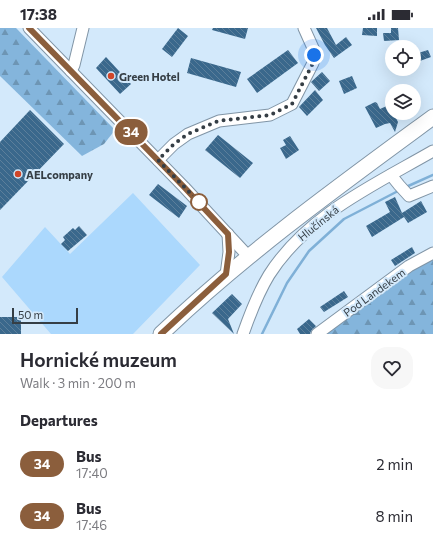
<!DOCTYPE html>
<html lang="en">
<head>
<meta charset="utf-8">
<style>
  :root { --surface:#fff; --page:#f7f7f7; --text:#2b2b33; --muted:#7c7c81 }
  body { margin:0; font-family:Commissioner,sans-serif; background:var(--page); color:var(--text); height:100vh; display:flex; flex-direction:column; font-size:15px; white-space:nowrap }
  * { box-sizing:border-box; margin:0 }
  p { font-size:13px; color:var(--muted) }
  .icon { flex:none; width:22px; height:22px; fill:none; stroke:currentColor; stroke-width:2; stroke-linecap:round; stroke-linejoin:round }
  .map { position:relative; height:306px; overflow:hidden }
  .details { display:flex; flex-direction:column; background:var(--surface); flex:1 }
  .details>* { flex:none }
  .badge { padding:0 8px; border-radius:13px; font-size:14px; line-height:26px }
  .fabs { position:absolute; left:385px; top:12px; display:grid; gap:8px }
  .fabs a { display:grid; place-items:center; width:36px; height:36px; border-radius:50%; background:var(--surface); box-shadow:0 4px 16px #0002; font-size:20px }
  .scale { position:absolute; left:12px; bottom:10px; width:66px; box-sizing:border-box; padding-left:4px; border:2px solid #353e45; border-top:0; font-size:11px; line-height:14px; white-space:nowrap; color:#353e45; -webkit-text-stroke:3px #d3e9fb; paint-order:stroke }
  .you { position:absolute; width:20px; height:20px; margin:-10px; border:3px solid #fff; border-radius:50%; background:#1a73e8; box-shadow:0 0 0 6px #1a73e833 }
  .map>.badge { position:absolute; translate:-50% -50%; box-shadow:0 0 0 2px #fff }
  h2 { padding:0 20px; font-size:15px; line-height:36px }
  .round { display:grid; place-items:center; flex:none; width:42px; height:42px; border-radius:16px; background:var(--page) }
  .headline { display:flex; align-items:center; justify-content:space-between; height:68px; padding:0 20px }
  h1 { font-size:19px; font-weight:600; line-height:30px }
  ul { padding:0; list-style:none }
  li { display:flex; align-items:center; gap:12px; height:52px; padding:0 20px }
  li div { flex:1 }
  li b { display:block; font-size:15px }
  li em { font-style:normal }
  li .badge { min-width:44px; font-weight:700; text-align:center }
  .status { display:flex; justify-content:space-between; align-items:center; height:28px; padding:0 20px; background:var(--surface); direction:ltr }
  .status svg { height:11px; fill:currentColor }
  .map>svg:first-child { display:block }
  .green { fill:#abd8fd }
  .forest { fill:url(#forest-firs) }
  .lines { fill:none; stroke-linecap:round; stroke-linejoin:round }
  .stream { stroke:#7fb0d7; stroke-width:2.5 }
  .building { fill:url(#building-back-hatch) }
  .minor-casing { stroke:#8195a6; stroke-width:13 }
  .major-casing { stroke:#8195a6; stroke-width:17 }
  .minor { stroke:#fff; stroke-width:11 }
  .major { stroke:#fff; stroke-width:15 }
  .line-casing { stroke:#fff; stroke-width:9 }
  .line { stroke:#8b5e3c; stroke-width:6 }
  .walk { stroke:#353e45; stroke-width:4; stroke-dasharray:0 7.2 }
  .poi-dot { fill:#d04629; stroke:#d3e9fb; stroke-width:1.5 }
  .stop-dot { fill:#fff; stroke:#8b5e3c; stroke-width:2 }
  .labels { text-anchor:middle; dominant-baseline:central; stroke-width:4; stroke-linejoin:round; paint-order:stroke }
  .poi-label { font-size:11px; font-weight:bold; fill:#353e45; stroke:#d3e9fb; text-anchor:start }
  .street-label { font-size:11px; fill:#353e45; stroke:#d3e9fb }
</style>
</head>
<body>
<div class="status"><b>17:38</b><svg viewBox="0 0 49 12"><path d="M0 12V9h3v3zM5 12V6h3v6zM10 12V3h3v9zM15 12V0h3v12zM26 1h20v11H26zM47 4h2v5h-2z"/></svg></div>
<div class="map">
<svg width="433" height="306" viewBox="0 0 433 306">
  <defs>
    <pattern id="forest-firs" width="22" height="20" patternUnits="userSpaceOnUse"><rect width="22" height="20" fill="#84b5dc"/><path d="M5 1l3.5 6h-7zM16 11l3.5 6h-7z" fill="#6d95b4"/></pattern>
    <pattern id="building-back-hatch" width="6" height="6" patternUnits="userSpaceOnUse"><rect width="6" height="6" fill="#3a688c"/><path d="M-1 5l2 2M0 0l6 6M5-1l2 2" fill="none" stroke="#5c7f9b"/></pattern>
  </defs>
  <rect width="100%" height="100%" fill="#d3e9fb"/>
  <path class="green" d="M133 165 200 237 133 306H51L2 249 45 199 70 226Z"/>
  <g class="forest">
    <path d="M0 0H16L115 102 104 116 82 128 0 48Z"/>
    <path d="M433 229V306H321L411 240Z"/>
  </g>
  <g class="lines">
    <g class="stream">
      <path d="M406 159 433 147"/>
      <path d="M262 306 287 255 309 223 344 191 400 162"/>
    </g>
  </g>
  <g class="building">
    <path d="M178 0 188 8 172 29 162 21Z"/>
    <path d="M213 0H248L245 11 212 2Z"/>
    <path d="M316 0H327L336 17 346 9 352 17 334 30 325 17Z"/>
    <path d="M363 0H377V8L362 7Z"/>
    <path d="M391 0H398L399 12 384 13 383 5H391Z"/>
    <path d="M288 22 298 35 257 65 247 51Z"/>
    <path d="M428 22 431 29 417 34 415 26Z"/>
    <path d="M106 29 131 56 120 66 96 40Z"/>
    <path d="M191 30 241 44 236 59 187 45Z"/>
    <path d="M322 44 330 53 319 63 311 54Z"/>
    <path d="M352 48 357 60 344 66 339 53Z"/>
    <path d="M315 62 323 72 307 88 299 79Z"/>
    <path d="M375 74 377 75 380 81 389 77 398 94 395 104 390 95 385 96 376 100 365 79Z"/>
    <path d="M30 82 64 116 0 182V114Z"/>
    <path d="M218 107 253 135 240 150 205 122Z"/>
    <path d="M290 108 299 122 286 131 280 120 286 117 283 112Z"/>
    <path d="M158 156 187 178 179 190 149 167Z"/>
    <path d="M395 169 402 185 421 173 427 184 408 195 404 189 372 209 366 198 390 184 385 174Z"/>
    <path d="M79 198 87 207 68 223 61 216 65 212 63 209 73 200 75 202Z"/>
    <path d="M412 219 415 225 395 238 391 232Z"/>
    <path d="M344 263 348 269 324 284 320 279Z"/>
    <path d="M232 266 242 276 228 291 234 306 212 285Z"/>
    <rect x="0" y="289" width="21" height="17"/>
    <path d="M309 291 316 298 311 303 310 306H300L297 301Z"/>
  </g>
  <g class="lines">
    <g class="minor-casing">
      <g id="minor">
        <path d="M29 0 184 159 248 228"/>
        <path d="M71 43 74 37 83 0"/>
        <path d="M158 132 174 116 188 106 219 93 270 87 292 76 313 35 314 27 313 20 304 0"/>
        <path d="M391 147 399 157 409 168 433 158"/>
        <path d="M226 247 229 224 228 206"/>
        <path d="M243 306C250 286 258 265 269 247 307 187 374 157 433 123"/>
        <path d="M317 306 409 238 433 225"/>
      </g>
    </g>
    <g class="major-casing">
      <path id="major" d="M161 306C246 225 339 158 433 89"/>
    </g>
    <use href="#minor" class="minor"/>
    <use href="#major" class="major"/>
  </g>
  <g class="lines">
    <g class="line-casing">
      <path id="line" d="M29 0 184 159 228 206 229 224 226 246 161 306"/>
    </g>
    <use href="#line" class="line"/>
    <path class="walk" d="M199 174 158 132 174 116 188 106 218 93 270 87 292 76 313 35 314 27"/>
  </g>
  <g class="poi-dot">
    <circle cx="111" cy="48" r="4"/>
    <circle cx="18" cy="146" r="4"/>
  </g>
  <circle class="stop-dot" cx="199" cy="174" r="8"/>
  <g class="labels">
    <g class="poi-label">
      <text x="119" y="48">Green Hotel</text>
      <text x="26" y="146">AELcompany</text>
    </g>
    <g class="street-label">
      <text transform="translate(318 195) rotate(-39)">Hlučínská</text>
      <text transform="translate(374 264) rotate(-36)">Pod Landekem</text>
    </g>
  </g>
</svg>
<div class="fabs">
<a><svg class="icon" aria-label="locate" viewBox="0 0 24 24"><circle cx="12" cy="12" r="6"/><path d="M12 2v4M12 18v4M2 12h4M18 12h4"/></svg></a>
<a><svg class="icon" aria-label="layers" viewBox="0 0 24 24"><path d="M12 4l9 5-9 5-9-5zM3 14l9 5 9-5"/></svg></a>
</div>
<div class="scale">50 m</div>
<div class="you" style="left:314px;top:27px"></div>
<b class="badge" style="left:131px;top:104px;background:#8b5e3c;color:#fff">34</b>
</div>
<section class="details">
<div class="headline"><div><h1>Hornické muzeum</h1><p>Walk · 3 min · 200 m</p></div><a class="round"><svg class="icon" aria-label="heart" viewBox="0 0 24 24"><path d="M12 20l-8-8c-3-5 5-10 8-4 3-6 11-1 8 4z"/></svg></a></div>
<h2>Departures</h2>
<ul>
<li><span class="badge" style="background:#8b5e3c;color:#fff">34</span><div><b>Bus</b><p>17:40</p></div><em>2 min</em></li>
<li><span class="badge" style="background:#8b5e3c;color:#fff">34</span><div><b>Bus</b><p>17:46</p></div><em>8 min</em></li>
</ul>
</section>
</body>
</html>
